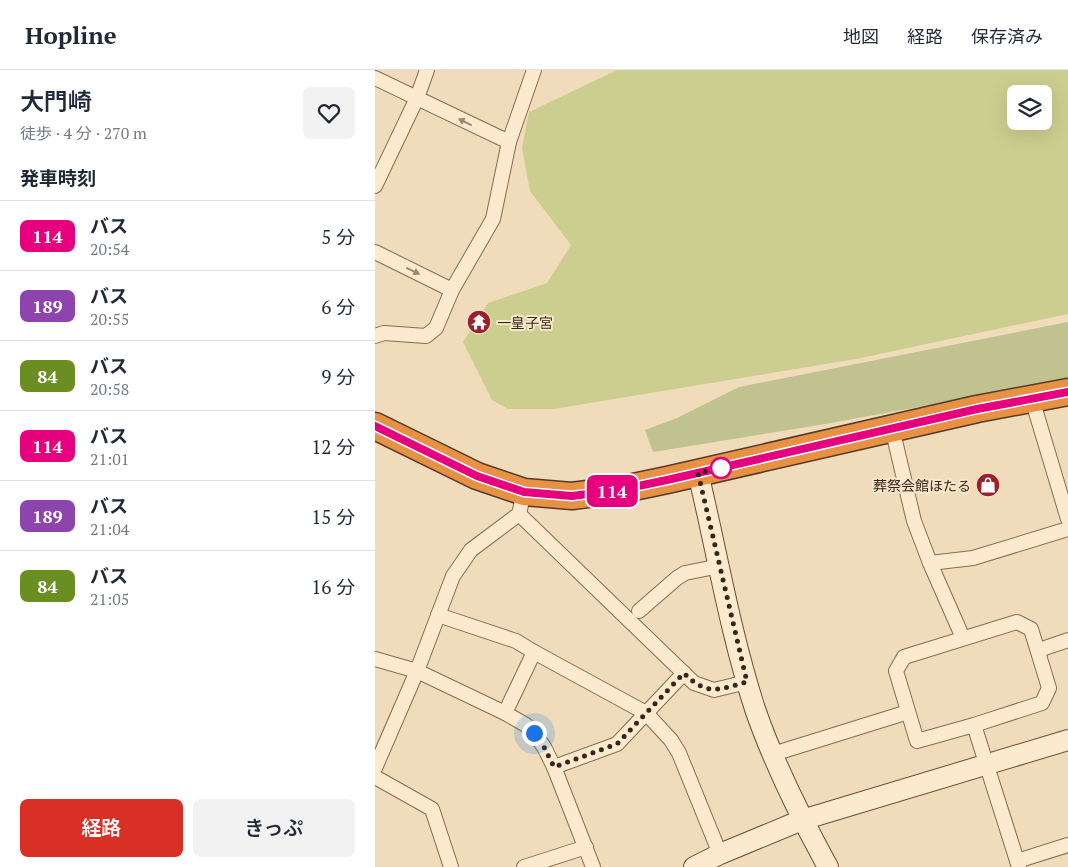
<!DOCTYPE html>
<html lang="ja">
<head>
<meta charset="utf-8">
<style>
  :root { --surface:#fff; --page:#f2f2f3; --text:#1f2937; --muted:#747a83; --line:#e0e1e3; --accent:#d93025 }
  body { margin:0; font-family:"PT Serif","Noto Sans JP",serif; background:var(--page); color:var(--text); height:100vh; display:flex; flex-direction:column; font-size:19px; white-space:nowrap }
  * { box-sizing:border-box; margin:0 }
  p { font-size:16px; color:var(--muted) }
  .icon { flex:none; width:28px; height:28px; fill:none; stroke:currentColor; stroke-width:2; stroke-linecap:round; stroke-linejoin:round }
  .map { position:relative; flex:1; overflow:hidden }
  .panel { display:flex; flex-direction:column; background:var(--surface); width:375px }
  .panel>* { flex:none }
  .badge { padding:0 10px; border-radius:8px; font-size:18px; line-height:32px }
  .tools { position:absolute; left:632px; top:15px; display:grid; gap:10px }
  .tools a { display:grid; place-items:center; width:45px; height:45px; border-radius:8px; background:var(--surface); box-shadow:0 5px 20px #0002; font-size:25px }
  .you { position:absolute; width:25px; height:25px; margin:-12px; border:4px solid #fff; border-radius:50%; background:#1a73e8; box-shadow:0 0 0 8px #1a73e833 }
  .map>.badge { position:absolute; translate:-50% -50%; box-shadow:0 0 0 2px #fff }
  h2 { padding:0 20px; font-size:19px; line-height:45px }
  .round { display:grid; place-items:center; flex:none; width:52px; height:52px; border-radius:8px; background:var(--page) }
  .overview { display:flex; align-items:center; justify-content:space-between; height:85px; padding:0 20px }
  h1 { font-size:24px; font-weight:600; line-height:38px }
  .button { display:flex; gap:10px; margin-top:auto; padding:10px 20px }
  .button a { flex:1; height:58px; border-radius:8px; background:var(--accent); color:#fff; font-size:20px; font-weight:600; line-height:58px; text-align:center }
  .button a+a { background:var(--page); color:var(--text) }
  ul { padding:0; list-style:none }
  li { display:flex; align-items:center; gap:15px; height:70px; padding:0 20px; border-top:1px solid var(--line) }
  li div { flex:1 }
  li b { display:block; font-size:19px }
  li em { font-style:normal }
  li .badge { min-width:55px; font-weight:700; text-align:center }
  header { display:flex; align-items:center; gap:30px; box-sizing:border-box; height:70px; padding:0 25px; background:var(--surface); border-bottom:1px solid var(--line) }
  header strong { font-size:24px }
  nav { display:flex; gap:28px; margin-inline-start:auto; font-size:18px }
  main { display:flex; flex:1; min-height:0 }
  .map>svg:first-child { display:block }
  .green { fill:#ccce8f; fill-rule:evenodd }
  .cemetery { fill:#c0c28f }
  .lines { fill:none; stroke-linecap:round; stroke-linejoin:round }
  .street-casing { stroke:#886b54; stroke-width:16 }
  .secondary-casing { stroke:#6a4c38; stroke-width:22 }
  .highway-casing { stroke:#553a29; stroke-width:29 }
  .street { stroke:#fbeace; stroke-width:14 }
  .secondary { stroke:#fbeace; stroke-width:20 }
  .highway { stroke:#e79145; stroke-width:26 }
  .oneway { fill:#988874 }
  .line-casing { stroke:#fff; stroke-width:11 }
  .line { stroke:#e6007e; stroke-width:8 }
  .walk { stroke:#36251a; stroke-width:5; stroke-dasharray:0 9 }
  .stop-dot { fill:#fff; stroke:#e6007e; stroke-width:2.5 }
  .labels { text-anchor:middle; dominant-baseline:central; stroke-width:4; stroke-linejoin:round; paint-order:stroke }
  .poi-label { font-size:14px; fill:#36251a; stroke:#f7e7cb; text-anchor:start }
</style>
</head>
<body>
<header>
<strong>Hopline</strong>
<nav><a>地図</a><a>経路</a><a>保存済み</a></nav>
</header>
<main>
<section class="panel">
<div class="overview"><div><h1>大門崎</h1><p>徒歩 · 4 分 · 270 m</p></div><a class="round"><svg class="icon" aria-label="heart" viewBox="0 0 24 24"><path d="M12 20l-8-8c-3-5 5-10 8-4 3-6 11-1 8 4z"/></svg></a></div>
<h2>発車時刻</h2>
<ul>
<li><span class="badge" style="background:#e6007e;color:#fff">114</span><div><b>バス</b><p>20:54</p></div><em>5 分</em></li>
<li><span class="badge" style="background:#8e44ad;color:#fff">189</span><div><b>バス</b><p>20:55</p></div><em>6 分</em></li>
<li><span class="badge" style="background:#6b8e23;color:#fff">84</span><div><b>バス</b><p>20:58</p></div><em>9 分</em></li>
<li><span class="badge" style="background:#e6007e;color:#fff">114</span><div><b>バス</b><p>21:01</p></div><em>12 分</em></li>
<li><span class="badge" style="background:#8e44ad;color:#fff">189</span><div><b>バス</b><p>21:04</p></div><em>15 分</em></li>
<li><span class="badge" style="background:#6b8e23;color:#fff">84</span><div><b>バス</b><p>21:05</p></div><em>16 分</em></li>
</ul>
<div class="button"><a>経路</a><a>きっぷ</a></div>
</section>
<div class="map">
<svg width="693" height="797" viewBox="0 0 693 797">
  <rect width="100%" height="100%" fill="#f0dcbb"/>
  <path class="green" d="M242 0H693V244L481 289 179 339H133L117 330 88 272 113 233 172 213 196 175 155 121 147 78 154 42ZM641 24H669V51H641Z"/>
  <path class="cemetery" d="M693 252V310L450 354 278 382 270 360 302 348 364 317Z"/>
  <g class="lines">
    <g class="street-casing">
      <g id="street">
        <path d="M0 8 134 72"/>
        <path d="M0 116 42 28 52 0"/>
        <path d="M0 182 77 220"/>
        <path d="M0 266 9 263 51 266 61 258 77 220 118 149 134 72 159 0"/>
        <path d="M657 329 693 449"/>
        <path d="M517 358 539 451 555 493 588 568"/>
        <path d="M144 444 319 613 339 620 372 612"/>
        <path d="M555 493 598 488 693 459"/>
        <path d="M264 541 302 508 310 503 345 496"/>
        <path d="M63 545 141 571 159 582 271 643 296 670 304 683 345 784"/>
        <path d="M642 552 656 559 674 618 667 633 599 655 542 671 521 601 529 587Z"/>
        <path d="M664 580 693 570"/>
        <path d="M0 589 42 601 130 643 151 655 159 663 169 677 179 697 218 797"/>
        <path d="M130 643 159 582"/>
        <path d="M599 655 644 797"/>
        <path d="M398 684 533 642"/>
        <path d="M179 697 242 674 309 603"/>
        <path d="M0 698 42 601 78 506 96 480 144 444 149 422"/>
        <path d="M0 707 57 739 76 797"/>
        <path d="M642 791 693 775"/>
        <path d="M149 797 211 777"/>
      </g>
    </g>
    <g class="secondary-casing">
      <g id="secondary">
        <path d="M323 403C342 482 355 562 380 639 399 694 425 746 453 797"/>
        <path d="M319 797 345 784 427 750 693 670"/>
      </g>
    </g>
    <g class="highway-casing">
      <path id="highway" d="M0 356 102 406 149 422 197 426 244 420 292 410 602 339 693 322"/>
    </g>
    <use href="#street" class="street"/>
    <use href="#secondary" class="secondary"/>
    <use href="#highway" class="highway"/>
  </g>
  <defs><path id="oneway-solid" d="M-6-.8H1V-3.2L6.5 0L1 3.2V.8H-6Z" transform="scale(1.25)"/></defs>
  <g class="oneway">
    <use href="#oneway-solid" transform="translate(90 52) rotate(-154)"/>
    <use href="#oneway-solid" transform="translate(38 201) rotate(26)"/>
  </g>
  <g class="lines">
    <g class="line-casing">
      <path id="line" d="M0 356 102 406 149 422 197 426 244 420 292 410 602 339 693 322"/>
    </g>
    <use href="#line" class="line"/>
    <path class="walk" d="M159 663 169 677 179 697 242 674 309 603C332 627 344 619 372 612L323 403 346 398"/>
  </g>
  <defs>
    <g id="temple-disc" transform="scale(1.25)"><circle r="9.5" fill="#9a212c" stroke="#f7e7cb"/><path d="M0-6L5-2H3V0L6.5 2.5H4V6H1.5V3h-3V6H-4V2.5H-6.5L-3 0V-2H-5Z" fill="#fff"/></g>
    <g id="shop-disc" transform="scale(1.25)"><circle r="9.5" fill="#9a212c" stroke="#f7e7cb"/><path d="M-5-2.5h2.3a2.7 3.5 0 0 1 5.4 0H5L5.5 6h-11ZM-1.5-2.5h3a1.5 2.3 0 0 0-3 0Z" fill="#fff"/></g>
  </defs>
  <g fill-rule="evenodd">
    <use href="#temple-disc" x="104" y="252"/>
    <use href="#shop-disc" x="613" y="415"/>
  </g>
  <circle class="stop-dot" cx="346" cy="398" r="10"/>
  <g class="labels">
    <g class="poi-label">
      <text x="122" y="252">一皇子宮</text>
      <text x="596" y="415" text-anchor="end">葬祭会館ほたる</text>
    </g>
  </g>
</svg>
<div class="tools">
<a><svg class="icon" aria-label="layers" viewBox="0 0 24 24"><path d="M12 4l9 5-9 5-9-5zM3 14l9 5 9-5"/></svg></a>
</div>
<div class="you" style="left:159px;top:663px"></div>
<b class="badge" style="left:237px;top:421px;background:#e6007e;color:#fff">114</b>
</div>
</main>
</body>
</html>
